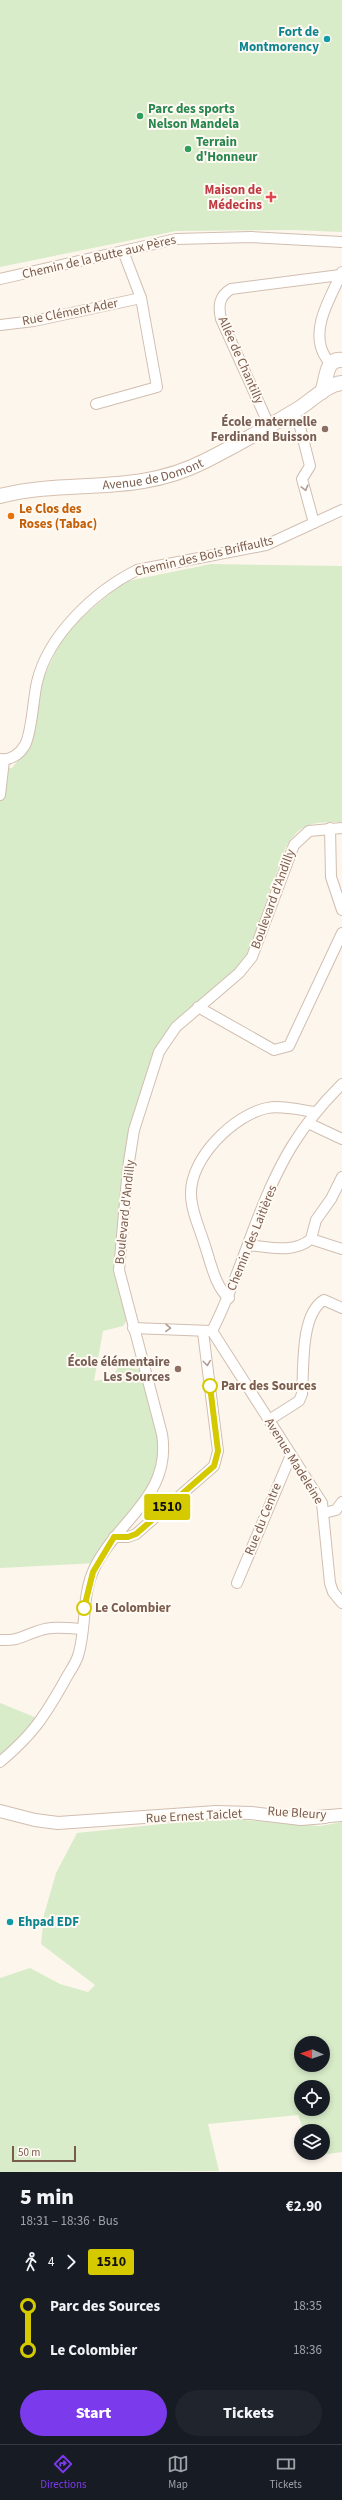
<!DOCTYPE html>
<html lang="en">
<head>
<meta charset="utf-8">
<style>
  :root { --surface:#171b24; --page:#20242c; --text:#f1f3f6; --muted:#9ea1a6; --line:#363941; --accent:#7c3aed }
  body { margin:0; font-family:"Source Sans 3",sans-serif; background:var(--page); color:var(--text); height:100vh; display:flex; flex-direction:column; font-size:15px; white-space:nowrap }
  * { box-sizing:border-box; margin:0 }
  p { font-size:13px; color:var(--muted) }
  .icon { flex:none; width:22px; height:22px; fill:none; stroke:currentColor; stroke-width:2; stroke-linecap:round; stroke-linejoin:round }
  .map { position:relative; height:2172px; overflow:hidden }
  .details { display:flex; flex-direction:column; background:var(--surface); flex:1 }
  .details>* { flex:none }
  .badge { padding:0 8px; border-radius:3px; font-size:14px; line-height:26px }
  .needle { width:26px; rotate:272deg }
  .fabs { position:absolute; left:294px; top:2036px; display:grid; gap:8px }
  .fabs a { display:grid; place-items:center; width:36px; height:36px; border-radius:50%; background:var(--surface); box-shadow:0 2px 6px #0003; font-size:20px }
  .scale { position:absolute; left:12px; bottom:10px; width:64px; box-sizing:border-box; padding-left:4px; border:2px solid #7a5c4d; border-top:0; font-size:11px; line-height:14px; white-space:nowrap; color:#7a5c4d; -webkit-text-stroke:3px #fffaf3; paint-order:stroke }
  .map>.badge { position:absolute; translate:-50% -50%; box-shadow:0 0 0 2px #fff }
  .legs { display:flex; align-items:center; gap:6px; height:44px; padding:0 20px; font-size:13px }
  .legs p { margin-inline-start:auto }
  .summary { display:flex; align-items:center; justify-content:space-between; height:68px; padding:0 20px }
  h1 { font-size:22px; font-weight:800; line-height:30px }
  .action { display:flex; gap:8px; margin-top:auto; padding:8px 20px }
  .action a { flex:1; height:46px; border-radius:24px; background:var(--accent); color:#fff; font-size:16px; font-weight:800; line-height:46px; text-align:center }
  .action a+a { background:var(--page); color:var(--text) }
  ul { padding:0 20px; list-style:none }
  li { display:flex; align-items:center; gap:14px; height:44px; font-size:15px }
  li i { display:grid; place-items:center; width:6px; height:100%; margin:0 5px; background:currentColor }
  li i::after { content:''; width:10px; height:10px; margin:-5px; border:3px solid; border-radius:50%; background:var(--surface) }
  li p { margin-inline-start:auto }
  li:first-child i { background:linear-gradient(#0000 50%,currentColor 0) }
  li:last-child i { background:linear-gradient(currentColor 50%,#0000 0) }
  .tab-bar { display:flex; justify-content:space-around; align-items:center; height:56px; border-top:1px solid var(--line); background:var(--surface); font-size:11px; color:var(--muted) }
  .tab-bar a { display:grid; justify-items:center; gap:2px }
  .tab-bar .on { color:var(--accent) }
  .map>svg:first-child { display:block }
  .green { fill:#d8ecc9; fill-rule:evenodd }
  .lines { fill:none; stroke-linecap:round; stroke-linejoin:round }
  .minor-casing { stroke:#d1beb0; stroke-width:12 }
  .tertiary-casing { stroke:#d1beb0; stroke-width:14 }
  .secondary-casing { stroke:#d6c0b0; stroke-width:16 }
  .minor { stroke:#fff; stroke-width:10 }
  .tertiary { stroke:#fff; stroke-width:12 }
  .secondary { stroke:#fff; stroke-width:14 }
  .oneway { stroke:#af9d94 }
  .line-1-casing { stroke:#fff; stroke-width:9 }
  .line-1 { stroke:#d5c900; stroke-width:6 }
  .culture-dot { fill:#0f9aa8; stroke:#fffaf3; stroke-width:1.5 }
  .leisure-dot { fill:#2e9e5b; stroke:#fffaf3; stroke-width:1.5 }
  .health-dot { fill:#e0444e; stroke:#fffaf3; stroke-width:1.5 }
  .education-dot { fill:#8d6e63; stroke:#fffaf3; stroke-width:1.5 }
  .food-dot { fill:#e8710a; stroke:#fffaf3; stroke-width:1.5 }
  .stop-1-dot { fill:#fff; stroke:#d5c900; stroke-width:2 }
  .labels { text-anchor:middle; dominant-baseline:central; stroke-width:4; stroke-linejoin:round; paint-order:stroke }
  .culture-label { font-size:13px; font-weight:bold; fill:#0d838f; stroke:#fffaf3; text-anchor:end }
  .leisure-label { font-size:13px; font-weight:bold; fill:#27864d; stroke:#fffaf3; text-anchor:start }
  .health-label { font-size:13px; font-weight:bold; fill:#be3a42; stroke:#fffaf3; text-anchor:end }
  .street-label { font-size:13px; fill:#7a5c4d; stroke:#fffaf3 }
  .education-label { font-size:13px; font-weight:bold; fill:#785e54; stroke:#fffaf3; text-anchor:end }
  .food-label { font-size:13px; font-weight:bold; fill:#c56008; stroke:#fffaf3; text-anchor:start }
  .stop-label { font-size:13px; font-weight:bold; fill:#7a5c4d; stroke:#fffaf3; text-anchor:start }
</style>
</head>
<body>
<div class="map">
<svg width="342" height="2172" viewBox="0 0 342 2172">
  <rect width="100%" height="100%" fill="#fdf6ec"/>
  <g class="green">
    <path d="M0 0H342V232L294 230 176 231 0 267Z"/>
    <path d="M211 564 342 566V822C315 822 300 822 286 847L246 957 235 971 174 1021 155 1052 123 1174 113 1270 127 1320 123 1326 103 1331 94 1381 112 1378 118 1367 138 1369 144 1379 159 1436V1478L97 1563 0 1568V767L12 768 25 752 42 681 65 632 123 582Z"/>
    <path d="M0 1703 42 1720 0 1762Z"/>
    <path d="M219 1818 320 1826 342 1822V2152L313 2156 312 2153H323V2131H304L298 2115 208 2124 219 2171 0 2172V1978L30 1968 60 1984 88 1992 95 1985 41 1944 44 1915 56 1873 77 1833ZM301 2043H323V2065H301ZM301 2087H323V2109H301Z"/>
  </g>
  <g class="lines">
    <g class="minor-casing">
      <g id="minor">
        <path d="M0 279 176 239 251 237 342 242"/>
        <path d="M0 325 34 321 141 298"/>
        <path d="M326 358C308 331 331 297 342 272"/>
        <path d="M96 404 157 387 141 298 123 251"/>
        <path d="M293 412 299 423 310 466 302 479 314 523"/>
        <path d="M269 425 221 319C218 306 219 296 231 289L340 275"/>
        <path d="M0 759C10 761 20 754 25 745 32 732 33 699 37 682 48 635 95 591 137 570L266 545 342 510"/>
        <path d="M0 795 4 760"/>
        <path d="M330 828 331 877 342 910"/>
        <path d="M198 1007 274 1050 289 1046 342 933"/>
        <path d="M308 1123 342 1139"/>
        <path d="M311 1239 316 1220 331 1199 342 1177"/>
        <path d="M248 1245C269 1247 293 1254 311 1239L342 1249"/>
        <path d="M229 1298C216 1288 211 1264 206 1249 201 1231 191 1212 191 1194 190 1158 234 1115 267 1108 282 1105 300 1110 315 1112"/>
        <path d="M133 1328 210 1331"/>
        <path d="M212 1331 322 1503 330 1583 333 1592 342 1603"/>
        <path d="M212 1331C243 1271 257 1203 292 1146 306 1123 323 1103 342 1084"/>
        <path d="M269 1420 299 1401 302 1394C304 1368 300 1314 324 1300L342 1308"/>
        <path d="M324 1513 336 1510 342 1502"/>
        <path d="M114 1537H128L136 1534 214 1466 218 1451 203 1332"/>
        <path d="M237 1583 291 1455"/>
        <path d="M0 1640C19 1641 22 1636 38 1631 51 1626 68 1628 82 1629"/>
        <path d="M0 1762C32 1735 43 1719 64 1682 68 1674 75 1665 78 1656 87 1628 81 1597 94 1569 118 1519 172 1496 162 1434L119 1270 128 1168 134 1130 159 1052 176 1027 239 973 252 957 294 845 309 831 342 828"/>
      </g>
    </g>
    <g class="tertiary-casing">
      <g id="tertiary">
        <path d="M0 1811 35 1820 58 1823 216 1812 251 1813 301 1819 325 1817"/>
        <path d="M316 1817 342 1815"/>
      </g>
    </g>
    <g class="secondary-casing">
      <g id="secondary">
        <path d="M322 392C327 380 325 358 342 360"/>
        <path id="s1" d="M0 496C71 478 134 497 205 461 237 445 268 427 298 409 313 400 325 385 342 383"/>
      </g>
    </g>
    <use href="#minor" class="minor"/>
    <use href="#tertiary" class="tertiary"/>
    <use href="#secondary" class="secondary"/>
  </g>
  <defs><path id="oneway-chevron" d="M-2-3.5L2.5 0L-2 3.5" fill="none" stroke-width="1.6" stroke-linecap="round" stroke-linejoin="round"/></defs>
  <g class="oneway">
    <use href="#oneway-chevron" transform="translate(305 488) rotate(75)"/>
    <use href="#oneway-chevron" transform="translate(168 1328) rotate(3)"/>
    <use href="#oneway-chevron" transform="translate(207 1363) rotate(83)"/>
  </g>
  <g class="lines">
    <g class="line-1-casing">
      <path id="line-1" d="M84 1608 93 1572 114 1537H128L136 1534 214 1466 218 1451 210 1386"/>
    </g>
    <use href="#line-1" class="line-1"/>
  </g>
  <g class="culture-dot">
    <circle cx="327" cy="39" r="4"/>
    <circle cx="10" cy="1922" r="4"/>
  </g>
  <g class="leisure-dot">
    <circle cx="140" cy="116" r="4"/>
    <circle cx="188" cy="149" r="4"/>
  </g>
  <path class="health-dot" d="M269 191h4v4h4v4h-4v4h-4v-4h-4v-4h4z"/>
  <g class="education-dot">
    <circle cx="325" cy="429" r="4"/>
    <circle cx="178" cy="1369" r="4"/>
  </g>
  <circle class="food-dot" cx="11" cy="516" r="4"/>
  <g class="stop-1-dot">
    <circle cx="210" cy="1386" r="7"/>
    <circle cx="84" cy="1608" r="7"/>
  </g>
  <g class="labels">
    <g class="culture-label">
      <text x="319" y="32">Fort de<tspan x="319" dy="15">Montmorency</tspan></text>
      <text x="18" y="1922" text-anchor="start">Ehpad EDF</text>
    </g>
    <g class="leisure-label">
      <text x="148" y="109">Parc des sports<tspan x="148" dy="15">Nelson Mandela</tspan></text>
      <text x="196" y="142">Terrain<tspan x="196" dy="15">d'Honneur</tspan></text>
    </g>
    <g class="health-label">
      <text x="262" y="190">Maison de<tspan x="262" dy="15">Médecins</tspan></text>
    </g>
    <g class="street-label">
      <text transform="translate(99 257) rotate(-13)">Chemin de la Butte aux Pères</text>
      <text transform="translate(70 312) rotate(-11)">Rue Clément Ader</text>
      <text transform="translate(241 360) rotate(66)">Allée de Chantilly</text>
      <text stroke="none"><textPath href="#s1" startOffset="155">Avenue de Domont</textPath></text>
      <text transform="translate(204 556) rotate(-13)">Chemin des Bois Briffaults</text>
      <text transform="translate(273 899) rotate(-70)">Boulevard d'Andilly</text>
      <text transform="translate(125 1212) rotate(-84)">Boulevard d'Andilly</text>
      <text transform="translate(252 1238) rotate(-68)">Chemin des Laitières</text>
      <text transform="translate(294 1461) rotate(58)">Avenue Madeleine</text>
      <text transform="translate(263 1519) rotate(-68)">Rue du Centre</text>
      <text transform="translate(297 1813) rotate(4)">Rue Bleury</text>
      <text transform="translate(194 1816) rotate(-3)">Rue Ernest Taiclet</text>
    </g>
    <g class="education-label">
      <text x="317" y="422">École maternelle<tspan x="317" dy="15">Ferdinand Buisson</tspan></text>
      <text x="170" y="1362">École élémentaire<tspan x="170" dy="15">Les Sources</tspan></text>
    </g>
    <g class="food-label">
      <text x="19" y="509">Le Clos des<tspan x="19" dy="15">Roses (Tabac)</tspan></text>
    </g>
    <g class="stop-label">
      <text x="221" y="1386">Parc des Sources</text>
      <text x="95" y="1608">Le Colombier</text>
    </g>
  </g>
</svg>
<div class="fabs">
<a><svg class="needle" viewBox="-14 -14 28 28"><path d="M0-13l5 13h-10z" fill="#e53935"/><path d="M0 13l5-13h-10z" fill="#9ea1a6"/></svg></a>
<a><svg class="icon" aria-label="locate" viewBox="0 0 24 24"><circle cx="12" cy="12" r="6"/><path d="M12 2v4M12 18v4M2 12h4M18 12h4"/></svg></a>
<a><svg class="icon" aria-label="layers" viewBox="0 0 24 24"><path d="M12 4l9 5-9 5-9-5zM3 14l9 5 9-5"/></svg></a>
</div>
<div class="scale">50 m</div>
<b class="badge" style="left:167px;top:1507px;background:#d5c900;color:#111">1510</b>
</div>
<section class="details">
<div class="summary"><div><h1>5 min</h1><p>18:31 – 18:36 · Bus</p></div><b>€2.90</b></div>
<div class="legs"><svg class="icon" aria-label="walk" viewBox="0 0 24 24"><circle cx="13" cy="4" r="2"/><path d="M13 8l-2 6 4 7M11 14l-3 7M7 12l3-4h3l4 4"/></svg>4<svg class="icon" aria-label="forward" viewBox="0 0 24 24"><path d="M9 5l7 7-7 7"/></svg><b class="badge" style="background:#d5c900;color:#111">1510</b></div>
<ul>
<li><i style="color:#d5c900"></i><b>Parc des Sources</b><p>18:35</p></li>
<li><i style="color:#d5c900"></i><b>Le Colombier</b><p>18:36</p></li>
</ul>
<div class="action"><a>Start</a><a>Tickets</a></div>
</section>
<nav class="tab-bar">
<a class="on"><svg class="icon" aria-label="directions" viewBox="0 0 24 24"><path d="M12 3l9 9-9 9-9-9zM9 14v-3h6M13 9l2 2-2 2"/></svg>Directions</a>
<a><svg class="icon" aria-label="map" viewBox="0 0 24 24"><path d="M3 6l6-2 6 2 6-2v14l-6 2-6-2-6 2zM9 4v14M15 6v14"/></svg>Map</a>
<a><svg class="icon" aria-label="tickets" viewBox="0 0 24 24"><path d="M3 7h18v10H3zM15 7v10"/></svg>Tickets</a>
</nav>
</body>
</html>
